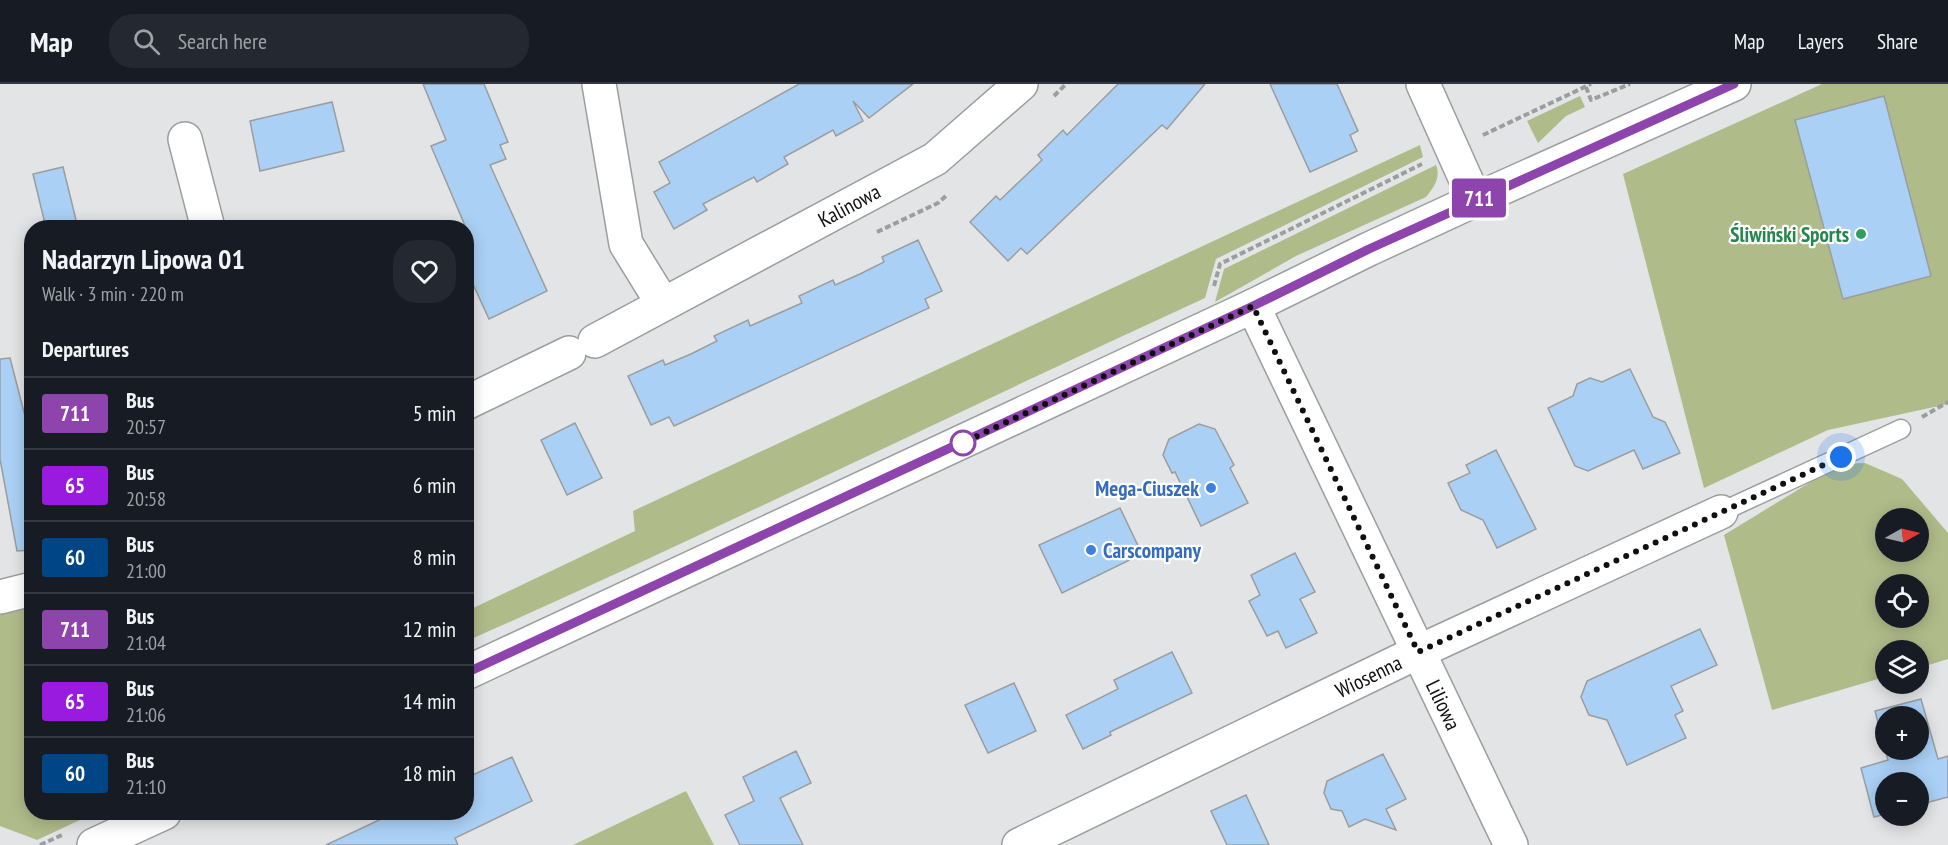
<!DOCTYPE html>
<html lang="en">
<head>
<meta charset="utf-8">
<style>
  :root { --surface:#171b24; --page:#242831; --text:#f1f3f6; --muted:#9ea1a6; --line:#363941 }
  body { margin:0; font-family:"PT Sans Narrow",sans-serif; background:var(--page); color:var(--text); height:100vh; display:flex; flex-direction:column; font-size:22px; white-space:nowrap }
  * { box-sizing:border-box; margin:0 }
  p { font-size:20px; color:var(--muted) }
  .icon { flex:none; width:33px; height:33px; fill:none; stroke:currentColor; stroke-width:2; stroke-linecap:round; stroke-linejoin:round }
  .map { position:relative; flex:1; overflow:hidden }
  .side { position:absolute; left:24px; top:136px; width:450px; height:600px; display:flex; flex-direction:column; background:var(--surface); border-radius:24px; box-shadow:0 3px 15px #0003 }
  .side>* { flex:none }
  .badge { padding:0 12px; border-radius:4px; font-size:21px; line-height:39px }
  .needle { width:39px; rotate:82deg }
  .buttons { position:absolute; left:1875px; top:424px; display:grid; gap:12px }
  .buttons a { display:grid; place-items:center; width:54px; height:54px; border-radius:50%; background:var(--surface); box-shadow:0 3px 15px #0003; font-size:30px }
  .you { position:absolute; width:30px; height:30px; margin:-15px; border:4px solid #fff; border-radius:50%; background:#1a73e8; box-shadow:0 0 0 9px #1a73e833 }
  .map>.badge { position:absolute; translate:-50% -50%; box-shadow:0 0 0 3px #fff }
  h2 { padding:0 18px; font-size:22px; line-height:54px }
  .round { display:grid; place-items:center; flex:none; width:63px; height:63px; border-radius:24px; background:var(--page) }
  .headline { display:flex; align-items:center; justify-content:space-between; height:102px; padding:0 18px }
  h1 { font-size:28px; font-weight:800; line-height:45px }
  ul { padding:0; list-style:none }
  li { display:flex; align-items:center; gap:18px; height:72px; padding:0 18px; border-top:2px solid var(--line) }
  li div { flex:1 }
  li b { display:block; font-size:22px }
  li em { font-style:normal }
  li .badge { min-width:66px; font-weight:700; text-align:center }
  header { display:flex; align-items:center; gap:36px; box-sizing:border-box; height:84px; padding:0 30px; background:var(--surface); border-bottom:2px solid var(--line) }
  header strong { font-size:28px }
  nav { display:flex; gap:33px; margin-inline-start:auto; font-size:21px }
  .search { width:420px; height:54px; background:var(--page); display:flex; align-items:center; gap:15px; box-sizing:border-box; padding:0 21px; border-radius:24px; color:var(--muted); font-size:22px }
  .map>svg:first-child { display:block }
  .green { fill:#b0bb8a; fill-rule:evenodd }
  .building { fill:#aad0f5; stroke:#9b9d9e; stroke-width:1.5; fill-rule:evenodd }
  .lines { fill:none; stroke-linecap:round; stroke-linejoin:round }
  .service-casing { stroke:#9b9d9f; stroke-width:21 }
  .minor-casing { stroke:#9b9d9f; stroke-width:36 }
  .tertiary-casing { stroke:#9b9d9f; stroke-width:36 }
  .path { stroke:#9c9d9f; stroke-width:4; stroke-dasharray:6 3; stroke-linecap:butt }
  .service { stroke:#fff; stroke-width:18 }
  .minor { stroke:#fff; stroke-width:33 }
  .tertiary { stroke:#fff; stroke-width:33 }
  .line-casing { stroke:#fff; stroke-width:14 }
  .line { stroke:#8e44ad; stroke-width:9 }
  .walk { stroke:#101011; stroke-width:6; stroke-dasharray:0 10.8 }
  .leisure-dot { fill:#2e9e5b; stroke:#fff; stroke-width:2 }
  .stop-dot { fill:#fff; stroke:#8e44ad; stroke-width:3 }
  .shop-dot { fill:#3f7fe0; stroke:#fff; stroke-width:2 }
  .labels { text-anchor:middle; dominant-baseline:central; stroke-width:4.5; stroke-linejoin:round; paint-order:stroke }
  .street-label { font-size:21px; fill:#101011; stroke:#fff }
  .leisure-label { font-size:21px; font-weight:bold; fill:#27864d; stroke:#fff; text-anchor:end }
  .shop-label { font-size:21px; font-weight:bold; fill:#366cbe; stroke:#fff; text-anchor:end }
</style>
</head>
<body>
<header>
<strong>Map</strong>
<div class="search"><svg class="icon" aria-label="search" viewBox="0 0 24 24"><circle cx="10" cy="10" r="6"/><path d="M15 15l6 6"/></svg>Search here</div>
<nav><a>Map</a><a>Layers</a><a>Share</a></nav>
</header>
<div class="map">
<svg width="1948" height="761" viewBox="0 0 1948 761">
  <rect width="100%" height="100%" fill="#e2e4e6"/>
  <g class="green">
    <path d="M1822 0H1948V320L1828 346 1704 404 1623 90Z"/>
    <path d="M1580 12 1585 23 1566 32 1538 59 1527 37Z"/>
    <path d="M1420 61 1423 73 1216 175 1205 214C958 327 715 447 467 557V527L635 447 633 427Z"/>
    <path d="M1436 81C1441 94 1434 103 1426 113L1296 172 1215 218 1224 185Z"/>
    <path d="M1865 379 1902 395 1948 449V575L1919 584 1918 567H1886L1885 593 1772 626 1724 451 1840 380ZM1886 435H1918V468H1886ZM1886 501H1918V534H1886Z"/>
    <path d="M31 518 32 729H95L37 756 0 742V526Z"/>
    <path d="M686 707 714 761H573Z"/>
  </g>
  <g class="building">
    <path d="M423 0H484L508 58 500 61 506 75 490 81 547 207 489 235 466 185V144L431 62 446 56Z"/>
    <path d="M799 0H913L869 34 853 17 863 37 836 52 833 46 808 60 784 73 788 80 757 98 754 93 703 120 707 126 674 145 654 108 670 99 659 78Z"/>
    <path d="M1118 0H1205L1167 45 1162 41 1027 170 1021 164 1008 177 970 138 996 112 1000 116 1042 76 1038 71 1063 46 1067 51Z"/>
    <path d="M1270 0H1337L1358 47 1350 51 1357 67 1310 88Z"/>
    <path d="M1884 12 1931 192 1843 215 1795 36Z"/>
    <path d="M332 18 344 67 260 87 250 37Z"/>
    <path d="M63 83 78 144H46L33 90Z"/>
    <path d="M918 156 942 207 925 215 929 224 674 342 669 333 651 341 628 292 663 276 665 281 691 270 717 257 714 252 748 236 750 242 802 219 799 212 833 196 835 201 860 190 884 178 882 173Z"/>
    <path d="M10 274 32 359V466L17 467 0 375V275Z"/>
    <path d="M1630 285 1653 333 1665 338 1680 369 1643 385 1634 366 1588 387 1575 382 1548 324 1573 312 1577 300 1590 294 1602 298Z"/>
    <path d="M575 339 602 394 567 411 541 356Z"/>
    <path d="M1199 340 1215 345 1234 381 1230 384 1248 419 1201 442 1175 388 1172 389 1163 371 1169 355Z"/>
    <path d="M1496 366 1536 445 1497 464 1483 436 1461 426 1448 399 1470 389 1466 381Z"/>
    <path d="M1120 424 1142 470 1062 509 1039 461Z"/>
    <path d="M1295 469 1315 508 1300 515 1317 549 1286 564 1278 547 1267 552 1249 517 1260 511 1251 491Z"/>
    <path d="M1700 545 1717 581 1671 602 1683 627 1675 631 1686 654 1627 681 1607 636 1589 631 1581 613 1587 597Z"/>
    <path d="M1172 568 1192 609 1110 648 1111 651 1083 665 1066 631 1118 605 1114 596Z"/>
    <path d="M1014 599 1036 647 988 669 965 621Z"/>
    <path d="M1921 615 1938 675 1948 672V713L1918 721V699H1886V730L1874 733 1861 684 1888 676 1875 627ZM1886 633H1918V666H1886Z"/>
    <path d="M796 667 811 699 780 714 803 761H740L725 731 754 717 743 693Z"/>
    <path d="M1383 670 1406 715 1386 725 1396 746 1365 735 1349 743 1342 727 1331 725 1324 709 1327 697Z"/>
    <path d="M512 673 532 717 455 754 458 761H326L394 729H466V694Z"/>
    <path d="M1246 711 1269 761H1227L1211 727Z"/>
  </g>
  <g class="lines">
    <g class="service-casing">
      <path id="service" d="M1721 428 1901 345"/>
    </g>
    <g class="minor-casing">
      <g id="minor">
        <path d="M599 0 626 160 663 220"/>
        <path d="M1423 0 1475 116"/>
        <path d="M185 55 208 144"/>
        <path id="s1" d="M1253 222 1511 761"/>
        <path id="s2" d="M595 257 935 75 1021 0"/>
        <path d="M466 319 569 269"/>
        <path d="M0 513 32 505"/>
        <path id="s3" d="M1019 761 1418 568 1721 428"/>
      </g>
    </g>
    <g class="tertiary-casing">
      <g id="tertiary">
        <path d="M466 589 1253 222 1369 165 1475 116 1734 0"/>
        <path d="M94 761 164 729"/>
      </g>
    </g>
    <g class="path">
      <path d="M1586 3 1591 16 1630 0"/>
      <path d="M1054 12 1066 0"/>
      <path d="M1483 51 1591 0"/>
      <path d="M877 148 938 119 947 111"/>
      <path d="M1214 202 1220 180 1422 80"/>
      <path d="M1922 333 1948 318"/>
      <path d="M40 761 62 751"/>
    </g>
    <use href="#service" class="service"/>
    <use href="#minor" class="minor"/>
    <use href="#tertiary" class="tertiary"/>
  </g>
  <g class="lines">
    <g class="line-casing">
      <path id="line" d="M466 589 1023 330 1253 222 1369 165 1734 0"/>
    </g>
    <use href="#line" class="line"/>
    <path class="walk" d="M963 359 960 360 1253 222 1418 568 1841 373"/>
  </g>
  <circle class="leisure-dot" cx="1861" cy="150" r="6"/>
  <circle class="stop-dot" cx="963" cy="359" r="12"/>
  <g class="shop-dot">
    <circle cx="1211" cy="404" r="6"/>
    <circle cx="1091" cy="466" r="6"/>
  </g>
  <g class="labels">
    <g class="street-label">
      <text stroke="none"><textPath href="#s2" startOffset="288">Kalinowa</textPath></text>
      <text stroke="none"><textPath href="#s3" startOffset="388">Wiosenna</textPath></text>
      <text stroke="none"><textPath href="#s1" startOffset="442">Liliowa</textPath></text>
    </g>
    <g class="leisure-label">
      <text x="1849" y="150">Śliwiński Sports</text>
    </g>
    <g class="shop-label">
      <text x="1199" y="404">Mega-Ciuszek</text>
      <text x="1103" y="466" text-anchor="start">Carscompany</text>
    </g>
  </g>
</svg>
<div class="buttons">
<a><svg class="needle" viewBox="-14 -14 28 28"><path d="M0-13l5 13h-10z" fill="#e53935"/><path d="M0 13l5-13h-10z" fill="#9ea1a6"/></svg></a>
<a><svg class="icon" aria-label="locate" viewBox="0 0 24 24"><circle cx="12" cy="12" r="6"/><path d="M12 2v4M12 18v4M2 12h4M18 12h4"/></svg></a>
<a><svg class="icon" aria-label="layers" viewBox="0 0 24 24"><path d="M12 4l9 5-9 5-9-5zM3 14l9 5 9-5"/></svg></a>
<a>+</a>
<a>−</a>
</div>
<div class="you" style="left:1841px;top:373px"></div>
<b class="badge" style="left:1479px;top:114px;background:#8e44ad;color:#fff">711</b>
<section class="side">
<div class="headline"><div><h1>Nadarzyn Lipowa 01</h1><p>Walk · 3 min · 220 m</p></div><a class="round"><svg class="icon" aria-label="heart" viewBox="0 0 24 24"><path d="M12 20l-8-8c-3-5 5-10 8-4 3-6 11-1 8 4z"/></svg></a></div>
<h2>Departures</h2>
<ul>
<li><span class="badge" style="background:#8e44ad;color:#fff">711</span><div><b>Bus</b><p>20:57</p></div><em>5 min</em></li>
<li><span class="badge" style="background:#991bdf;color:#fff">65</span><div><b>Bus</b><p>20:58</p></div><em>6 min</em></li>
<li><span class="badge" style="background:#004687;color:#fff">60</span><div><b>Bus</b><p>21:00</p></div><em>8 min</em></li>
<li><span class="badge" style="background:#8e44ad;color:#fff">711</span><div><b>Bus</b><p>21:04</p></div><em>12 min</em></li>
<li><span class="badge" style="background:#991bdf;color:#fff">65</span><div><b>Bus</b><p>21:06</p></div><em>14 min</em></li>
<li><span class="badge" style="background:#004687;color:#fff">60</span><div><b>Bus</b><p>21:10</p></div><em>18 min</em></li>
</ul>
</section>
</div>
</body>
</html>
